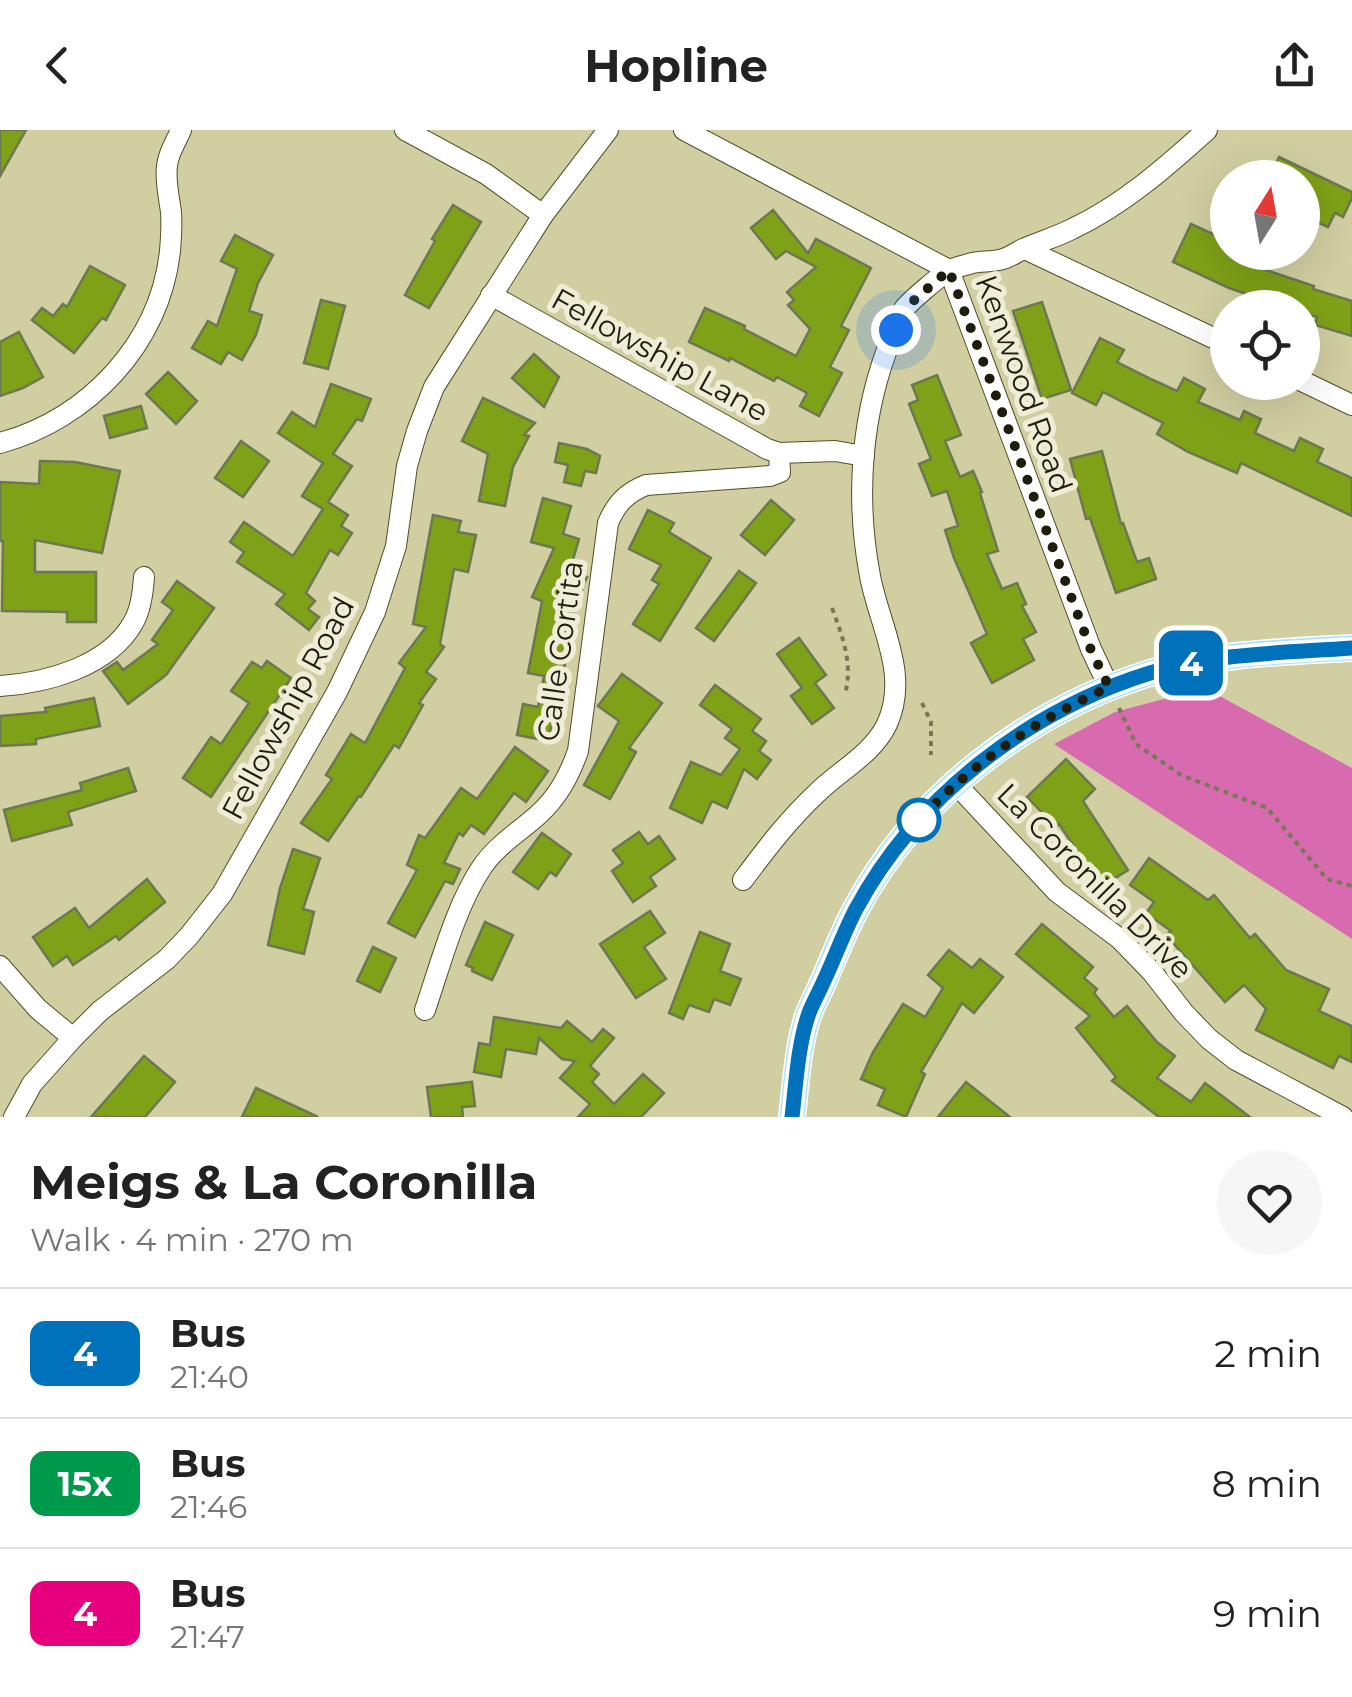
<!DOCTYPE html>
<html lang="en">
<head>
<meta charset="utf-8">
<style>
  :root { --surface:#fff; --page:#f6f6f6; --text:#222; --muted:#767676; --line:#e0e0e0 }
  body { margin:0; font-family:Montserrat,sans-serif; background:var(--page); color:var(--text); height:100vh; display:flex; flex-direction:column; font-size:38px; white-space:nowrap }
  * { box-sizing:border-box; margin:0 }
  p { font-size:32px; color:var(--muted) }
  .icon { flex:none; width:55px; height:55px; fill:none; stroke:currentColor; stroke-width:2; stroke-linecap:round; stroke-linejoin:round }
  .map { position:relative; height:987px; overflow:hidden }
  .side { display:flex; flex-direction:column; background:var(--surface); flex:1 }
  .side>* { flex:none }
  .badge { padding:0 20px; border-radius:15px; font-size:35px; line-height:65px }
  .needle { width:65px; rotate:11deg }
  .buttons { position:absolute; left:1210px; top:30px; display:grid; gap:20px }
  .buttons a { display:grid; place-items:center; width:110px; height:110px; border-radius:50%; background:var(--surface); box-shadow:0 10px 40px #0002; font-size:50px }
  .you { position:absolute; width:50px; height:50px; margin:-25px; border:8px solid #fff; border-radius:50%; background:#1a73e8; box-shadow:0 0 0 15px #1a73e833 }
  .map>.badge { position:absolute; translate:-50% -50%; box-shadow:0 0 0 5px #fff }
  .round { display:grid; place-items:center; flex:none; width:105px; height:105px; border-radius:52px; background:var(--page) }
  .summary { display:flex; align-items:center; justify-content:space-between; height:170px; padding:0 30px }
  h1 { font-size:48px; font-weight:700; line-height:75px }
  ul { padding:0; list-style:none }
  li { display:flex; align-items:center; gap:30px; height:130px; padding:0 30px; border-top:2px solid var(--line) }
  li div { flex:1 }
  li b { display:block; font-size:38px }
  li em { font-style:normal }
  li .badge { min-width:110px; font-weight:700; text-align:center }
  header { display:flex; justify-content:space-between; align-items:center; height:130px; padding:0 30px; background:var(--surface); font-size:45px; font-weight:700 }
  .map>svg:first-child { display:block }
  .forest { fill:#d86baf }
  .building { fill:#7fa117; stroke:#6b7852; stroke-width:2.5 }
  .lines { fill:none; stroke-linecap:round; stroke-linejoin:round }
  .minor-casing { stroke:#524f27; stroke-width:22 }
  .major-casing { stroke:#fff; stroke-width:28 }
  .path { stroke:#797758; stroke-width:4; stroke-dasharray:5 5; stroke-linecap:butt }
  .minor { stroke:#fff; stroke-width:20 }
  .major { stroke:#ace3f7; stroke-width:25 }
  .line-casing { stroke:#fff; stroke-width:22 }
  .line { stroke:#0072bc; stroke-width:15 }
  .walk { stroke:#1e1d0c; stroke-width:10; stroke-dasharray:0 18 }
  .stop-dot { fill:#fff; stroke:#0072bc; stroke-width:5 }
  .labels { text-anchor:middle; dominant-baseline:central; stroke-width:10; stroke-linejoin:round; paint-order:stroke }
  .street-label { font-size:30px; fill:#1e1d0c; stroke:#efedd7 }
</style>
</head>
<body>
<header><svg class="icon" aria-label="back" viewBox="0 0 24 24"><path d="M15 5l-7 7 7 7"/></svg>Hopline<svg class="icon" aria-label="share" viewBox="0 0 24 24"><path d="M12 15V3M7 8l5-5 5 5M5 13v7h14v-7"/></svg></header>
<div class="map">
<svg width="1352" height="987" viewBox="0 0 1352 987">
  <rect width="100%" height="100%" fill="#d1cea2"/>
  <path class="forest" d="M1205 558 1352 638V809L1054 614 1115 582Z"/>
  <g class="building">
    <path d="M0 0H26L0 46Z"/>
    <path d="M1279 27 1352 62V68L1343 87 1335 83 1328 97 1310 89 1317 76 1302 69V48H1269Z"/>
    <path d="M453 75 481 92 429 178 405 165 435 111 432 109Z"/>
    <path d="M773 80 808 123 816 109 871 138 841 196 849 200 830 237 842 243 819 286 800 276 807 263 777 247 774 251 730 228 729 231 689 212 705 178 745 196 744 199 796 226 810 199 788 175 794 170 787 162 816 137 786 121 776 129 751 98Z"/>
    <path d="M1191 94 1228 111V122H1243L1239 131 1314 156 1313 159 1352 171V206L1315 195 1317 187 1302 182V178H1288L1229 158 1173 132Z"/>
    <path d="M235 105 273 125 258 153 249 181 262 185 256 205 242 230 228 222 221 234 192 218 208 191 217 196 237 139 221 131Z"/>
    <path d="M90 136 125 155 106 190 102 188 74 223 32 190 42 178 53 186 63 174 67 177Z"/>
    <path d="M321 170 345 176 328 239 304 233Z"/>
    <path d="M1042 172 1071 260 1042 269 1013 181Z"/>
    <path d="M19 202 43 247 23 258 0 266V212Z"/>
    <path d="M1100 208 1124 220 1117 232 1153 250 1177 261 1184 248 1205 259 1198 272 1240 290 1244 281 1261 289 1255 303 1294 321 1300 308 1323 319 1317 332 1352 348V386L1241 333 1237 343 1188 322 1157 304 1163 293 1103 262 1096 275 1072 263Z"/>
    <path d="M534 224 559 247 544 277 512 248Z"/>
    <path d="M168 242 197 271 176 294 146 264Z"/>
    <path d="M937 245 961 305 945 311 960 347 973 341 982 362 980 363 998 421 987 424 1002 459 1017 453 1026 474 1022 476 1036 502 1023 509 1034 530 992 553 971 513 987 504 954 428 945 400 958 396 947 361 932 366 919 334 931 329 909 274 918 270 912 255Z"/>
    <path d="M331 254 371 269 362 291 357 289 333 324 352 336 328 372 348 385 341 396 352 403 338 425 330 420 306 463 315 471 308 479 319 487 309 500 276 474 285 464 237 432 244 422 230 412 244 392 293 426 323 379 302 366 323 333 278 303 292 282 315 297Z"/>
    <path d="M483 268 535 293 524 305 529 306 513 337 505 376 479 371 488 324 462 311Z"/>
    <path d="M141 276 147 298 110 308 104 286Z"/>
    <path d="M241 311 269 331 243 367 215 348Z"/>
    <path d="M559 313 587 319 600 326 596 343 585 341 581 356 564 352 568 335 555 332Z"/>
    <path d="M1102 321 1121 394 1123 393 1137 432 1149 428 1156 449 1116 463 1090 388 1086 389 1070 329Z"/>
    <path d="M40 331 75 332 120 341 102 423 35 410V442H96V492H67V482L2 481 3 411H0V352L39 354Z"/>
    <path d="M543 368 571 376 563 404 579 409 570 440 587 447 566 500 572 502 548 611 517 605 523 574 538 577 544 546 528 543 542 471 532 467 554 418 531 412Z"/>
    <path d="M771 370 794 390 765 425 741 405Z"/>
    <path d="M648 380 674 393 669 402 711 428 660 511 633 494 659 454 652 450 661 435 629 419Z"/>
    <path d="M433 385 461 391 458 402 476 405 468 442 454 439 440 514 444 517 426 542 436 549 419 573 423 575 399 618 394 615 361 667 359 666 328 711 301 693 332 649 326 645 351 604 365 613 405 538 399 533 426 497 413 494Z"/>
    <path d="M739 441 756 453 714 511 696 498Z"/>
    <path d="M177 451 214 478 166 545 128 574 103 541 117 532 123 540 158 514 152 510 173 480 162 472Z"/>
    <path d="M799 508 826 545 815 553 834 578 812 594 791 566 802 558 777 524Z"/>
    <path d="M267 531 291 548 211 667 183 648 211 607 221 614 249 573 231 561 252 532 262 538Z"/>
    <path d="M622 544 662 573 629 618 636 622 610 669 584 655 619 591 598 576Z"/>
    <path d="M715 555 761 589 752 601 766 611 759 621 771 630 757 649 744 639 727 678 712 671 702 693 670 678 691 632 721 645 740 619 725 608 732 599 700 575Z"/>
    <path d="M94 568 100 596 36 609V614L0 616V586L46 582 45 578Z"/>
    <path d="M515 617 548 641 526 672 514 663 484 704 471 695 463 706 459 703 444 733 460 739 453 754 445 751 415 807 388 793 417 740 407 735 419 705 425 708 461 658 477 669Z"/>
    <path d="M1066 629 1095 659 1083 671 1128 740 1101 757 1059 694 1056 697 1027 667Z"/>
    <path d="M128 638 136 661 68 682 72 695 12 711 4 680 82 660 80 653Z"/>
    <path d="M639 702 648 714 659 706 675 729 650 747 656 756 633 772 612 741 623 733 613 720Z"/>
    <path d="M542 703 571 724 556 746 550 742 538 759 513 742Z"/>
    <path d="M293 719 320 728 303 779 314 782 304 824 268 815 280 758Z"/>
    <path d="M1149 728 1208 770 1214 765 1250 808 1255 804 1286 840 1329 859 1319 881 1352 896V932L1339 926 1333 938 1256 900 1266 879 1244 855 1225 872 1166 805 1171 801 1146 783 1154 772 1130 755Z"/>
    <path d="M147 749 165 772 119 810 116 806 73 835 67 826 53 836 33 807 75 778 89 798Z"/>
    <path d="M650 781 665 803 644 817 666 849 636 868 600 814Z"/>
    <path d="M485 792 513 805 492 850 472 841 473 838 466 835Z"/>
    <path d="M1042 794 1093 837 1084 848 1097 859 1094 863 1114 887 1127 876 1157 912 1175 926 1157 948 1191 972 1205 953 1250 987H1159L1112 951 1116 947 1076 898 1090 886 1016 824Z"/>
    <path d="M700 802 730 814 720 841 741 849 730 875 714 869 709 882 689 875 683 889 669 883Z"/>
    <path d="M373 817 396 828 380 862 357 851Z"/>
    <path d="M949 820 972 838 980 829 1003 847 974 883 962 873 921 942 925 944 906 987 878 975 885 959 861 949 873 922 903 874 925 887 943 858 928 845Z"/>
    <path d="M494 887 561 898 567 891 592 912 603 899 614 908 590 936 599 944 592 952 614 974 643 944 664 963 641 987H578L590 974 560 948 575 931 562 929 539 908 536 924 506 919 501 947 474 942 479 913 490 915Z"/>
    <path d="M144 926 175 952 145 987H91Z"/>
    <path d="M472 952 475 976 462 977 463 987H431L427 957Z"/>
    <path d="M966 952 1010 987H938Z"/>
    <path d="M256 958 318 987H242Z"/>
  </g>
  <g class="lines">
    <g class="minor-casing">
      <g id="minor">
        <path d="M405 0 486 44 543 85"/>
        <path d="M684 0 949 140 1091 519 1109 557"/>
        <path d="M1025 119 1228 215"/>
        <path d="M491 165 767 319 779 323 835 321 864 326"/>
        <path d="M1302 251 1352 275"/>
        <path d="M0 313C88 289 160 214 170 121 171 109 172 95 171 82 169 67 165 51 167 36 168 23 176 12 181 0"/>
        <path d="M0 556C46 553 108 537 133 493 141 480 143 462 144 447"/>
        <path d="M955 653 1057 762 1120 809 1152 842 1184 883 1209 909 1236 930 1343 987"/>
        <path d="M743 750C766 719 789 689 817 663 839 641 873 624 887 594 910 544 879 495 870 446 855 367 861 282 892 207 896 199 899 187 904 179 909 172 943 143 950 140 956 137 966 135 972 133 982 131 993 132 1003 129 1010 127 1017 122 1023 119 1039 112 1056 107 1072 99 1123 75 1166 37 1207 0"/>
        <path d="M0 836 38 879 73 908"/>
        <path d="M425 880C440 836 456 775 482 737 496 716 519 702 538 685 558 667 569 646 578 621L608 393C616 374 626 363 646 355L770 346 780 342 779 323"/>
        <path d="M14 987 32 954 73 908 100 881 167 829 189 806 222 764 337 562 375 482 396 416 407 336 417 301 434 257 543 85 608 0"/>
      </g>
    </g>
    <g class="major-casing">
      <path id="major" d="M792 987C796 953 798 914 809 883 814 871 820 860 825 848 835 825 844 801 856 779 916 666 1028 581 1150 543 1215 523 1285 522 1352 518"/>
    </g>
    <g class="path">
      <path d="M832 478C843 508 853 533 845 565"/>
      <path d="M922 573 931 592V625"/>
      <path d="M1119 578 1136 614 1181 645 1267 678 1327 749 1352 756"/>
    </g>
    <use href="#minor" class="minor"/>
    <use href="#major" class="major"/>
  </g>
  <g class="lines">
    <g class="line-casing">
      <path id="line" d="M792 987C796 953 798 914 809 883 813 873 818 864 822 855 834 830 843 804 856 779 917 666 1028 581 1150 543 1215 523 1284 523 1352 518"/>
    </g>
    <use href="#line" class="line"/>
    <path class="walk" d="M896 200 904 179 949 140 1091 520 1109 557C1035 591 975 631 919 690"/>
  </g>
  <circle class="stop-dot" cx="919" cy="690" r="20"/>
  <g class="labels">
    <g class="street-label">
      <text transform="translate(660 225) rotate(29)">Fellowship Lane</text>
      <text transform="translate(1024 254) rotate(70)">Kenwood Road</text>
      <text transform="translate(560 521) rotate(-82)">Calle Cortita</text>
      <text transform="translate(288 578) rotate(-62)">Fellowship Road</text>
      <text transform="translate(1095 751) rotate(45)">La Coronilla Drive</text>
    </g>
  </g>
</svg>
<div class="buttons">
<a><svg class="needle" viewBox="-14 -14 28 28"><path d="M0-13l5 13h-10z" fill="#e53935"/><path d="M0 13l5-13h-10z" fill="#767676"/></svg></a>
<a><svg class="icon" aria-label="locate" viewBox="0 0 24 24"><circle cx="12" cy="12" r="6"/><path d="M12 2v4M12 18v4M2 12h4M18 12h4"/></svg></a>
</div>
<div class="you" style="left:896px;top:200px"></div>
<b class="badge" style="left:1191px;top:533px;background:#0072bc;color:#fff">4</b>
</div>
<section class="side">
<div class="summary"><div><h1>Meigs &amp; La Coronilla</h1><p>Walk · 4 min · 270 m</p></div><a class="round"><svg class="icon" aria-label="heart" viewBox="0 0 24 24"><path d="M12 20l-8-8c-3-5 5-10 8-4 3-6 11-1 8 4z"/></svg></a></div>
<ul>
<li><span class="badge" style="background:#0072bc;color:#fff">4</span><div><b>Bus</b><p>21:40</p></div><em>2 min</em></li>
<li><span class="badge" style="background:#00984a;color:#fff">15x</span><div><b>Bus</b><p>21:46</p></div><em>8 min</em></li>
<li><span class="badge" style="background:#e6007e;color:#fff">4</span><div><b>Bus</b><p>21:47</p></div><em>9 min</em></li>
</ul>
</section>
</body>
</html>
